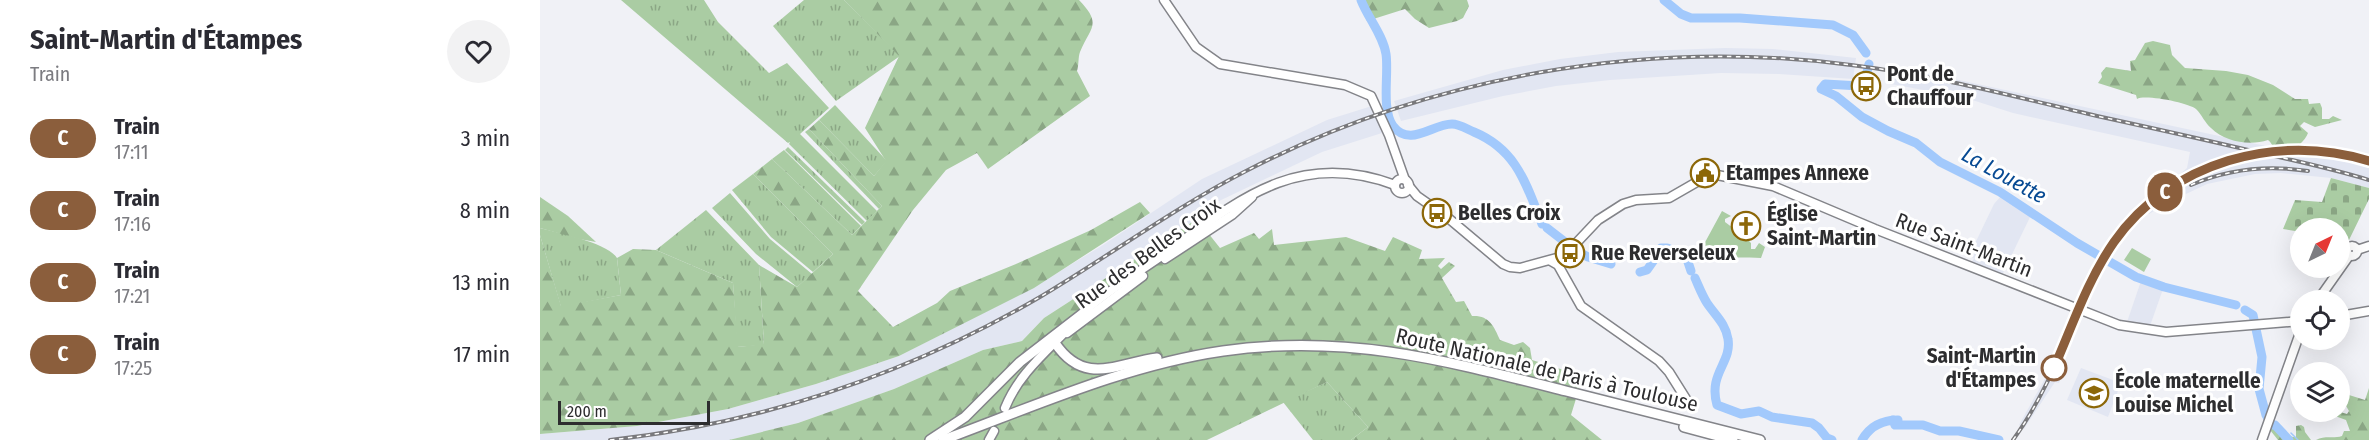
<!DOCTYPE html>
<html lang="fr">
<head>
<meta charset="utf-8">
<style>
  :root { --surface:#fff; --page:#f2f2f3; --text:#2b2b33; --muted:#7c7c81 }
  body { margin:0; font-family:"Fira Sans Condensed",sans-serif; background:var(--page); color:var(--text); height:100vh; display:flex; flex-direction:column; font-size:22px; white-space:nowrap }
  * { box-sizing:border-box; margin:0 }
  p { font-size:20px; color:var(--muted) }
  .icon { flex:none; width:33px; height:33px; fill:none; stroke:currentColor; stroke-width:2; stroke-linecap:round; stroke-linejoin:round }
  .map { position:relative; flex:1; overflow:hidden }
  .side { display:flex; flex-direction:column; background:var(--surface); width:540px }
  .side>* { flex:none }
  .badge { padding:0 12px; border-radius:20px; font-size:21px; line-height:39px }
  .needle { width:39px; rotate:43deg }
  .controls { position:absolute; left:1750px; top:218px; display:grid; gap:12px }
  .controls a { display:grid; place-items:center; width:60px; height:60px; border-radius:50%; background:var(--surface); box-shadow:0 6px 24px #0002; font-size:30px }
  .scale { position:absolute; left:18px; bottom:15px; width:152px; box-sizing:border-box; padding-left:6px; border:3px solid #2d2d2f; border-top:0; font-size:16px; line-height:21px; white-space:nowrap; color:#2d2d2f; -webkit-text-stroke:4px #fff; paint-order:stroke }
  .map>.badge { position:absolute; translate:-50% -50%; box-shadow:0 0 0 3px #fff }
  .round { display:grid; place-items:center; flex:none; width:63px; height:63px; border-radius:32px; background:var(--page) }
  .head { display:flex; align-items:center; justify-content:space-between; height:102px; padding:0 30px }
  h1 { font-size:28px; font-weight:700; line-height:45px }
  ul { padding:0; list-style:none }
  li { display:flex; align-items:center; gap:18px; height:72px; padding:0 30px }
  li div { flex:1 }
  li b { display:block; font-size:22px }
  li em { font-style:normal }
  li .badge { min-width:66px; font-weight:700; text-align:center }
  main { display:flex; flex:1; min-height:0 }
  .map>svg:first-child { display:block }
  .built { fill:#e2e6f2 }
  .grass { fill:url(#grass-tufts) }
  .forest { fill:url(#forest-firs) }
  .cemetery { fill:url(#cemetery-stones) }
  .garden { fill:#aacca3 }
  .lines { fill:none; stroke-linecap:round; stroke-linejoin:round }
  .stream { stroke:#a2c9fc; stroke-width:1.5 }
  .river { stroke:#a2c9fc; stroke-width:9 }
  .secondary-casing { stroke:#838489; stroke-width:11 }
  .primary-casing { stroke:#838489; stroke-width:12 }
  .secondary { stroke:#fff; stroke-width:8 }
  .primary { stroke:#fff; stroke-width:9 }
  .rail-casing { stroke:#79797c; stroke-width:4 }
  .rail { stroke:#fff; stroke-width:1.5; stroke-dasharray:4.5; stroke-linecap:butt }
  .line-casing { stroke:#fff; stroke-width:14 }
  .line { stroke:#8b5e3c; stroke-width:9 }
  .stop-dot { fill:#fff; stroke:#8b5e3c; stroke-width:3 }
  .labels { text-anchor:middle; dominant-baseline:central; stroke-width:6; stroke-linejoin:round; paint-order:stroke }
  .poi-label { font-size:21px; font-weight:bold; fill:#2d2d2f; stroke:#fff; text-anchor:start }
  .street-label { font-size:21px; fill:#2d2d2f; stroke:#fff }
  .stop-label { font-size:21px; font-weight:bold; fill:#2d2d2f; stroke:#fff; text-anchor:end }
  .water-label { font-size:22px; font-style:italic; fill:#074a93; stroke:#fff }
</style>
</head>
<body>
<main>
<section class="side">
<div class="head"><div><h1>Saint-Martin d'Étampes</h1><p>Train</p></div><a class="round"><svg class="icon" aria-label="heart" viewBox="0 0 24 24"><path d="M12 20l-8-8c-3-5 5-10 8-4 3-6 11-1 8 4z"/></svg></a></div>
<ul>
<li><span class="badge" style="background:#8b5e3c;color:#fff">C</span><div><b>Train</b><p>17:11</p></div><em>3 min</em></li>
<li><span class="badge" style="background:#8b5e3c;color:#fff">C</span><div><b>Train</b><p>17:16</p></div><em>8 min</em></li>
<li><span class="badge" style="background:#8b5e3c;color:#fff">C</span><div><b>Train</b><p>17:21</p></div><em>13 min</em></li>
<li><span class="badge" style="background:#8b5e3c;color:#fff">C</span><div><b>Train</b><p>17:25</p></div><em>17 min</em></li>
</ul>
</section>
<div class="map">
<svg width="1829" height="440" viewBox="0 0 1829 440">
  <defs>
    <pattern id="grass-tufts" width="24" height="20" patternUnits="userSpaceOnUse" patternTransform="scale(1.5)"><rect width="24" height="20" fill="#aacca3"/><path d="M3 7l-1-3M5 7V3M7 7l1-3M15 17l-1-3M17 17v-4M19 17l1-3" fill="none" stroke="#8ba685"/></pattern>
    <pattern id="forest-firs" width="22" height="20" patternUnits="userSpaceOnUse" patternTransform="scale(1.5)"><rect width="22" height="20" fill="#aacca3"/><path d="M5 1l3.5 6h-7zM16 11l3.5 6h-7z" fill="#8ba685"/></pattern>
    <pattern id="cemetery-stones" width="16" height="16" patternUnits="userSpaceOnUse" patternTransform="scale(1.5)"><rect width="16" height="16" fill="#aacca3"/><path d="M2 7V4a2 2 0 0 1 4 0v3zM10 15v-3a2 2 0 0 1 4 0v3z" fill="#8ba685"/></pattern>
  </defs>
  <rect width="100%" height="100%" fill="#f0f1f6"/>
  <g class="built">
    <path d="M1185 48 1233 49 1316 58 1313 79 1239 74 1181 73 1070 80 1016 86 963 96 861 121 854 101 963 70 1020 59 1078 52Z"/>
    <path d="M1354 66 1735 148 1776 146 1827 154 1829 155V188L1791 178 1741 173 1715 174 1667 184 1625 204 1609 214 1597 212 1647 168 1650 152 1473 113 1426 98 1351 84Z"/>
    <path d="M832 106 842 133 782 152 677 202 657 219 504 318 482 341 443 350 354 389 258 423 189 440H0V434L97 426 188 409 276 384 359 356 494 287 563 245 662 179 787 120Z"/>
    <path d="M1462 195 1492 213 1462 275 1432 263 1434 258 1429 256 1454 204Z"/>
    <path d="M1601 281 1623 289 1610 326 1587 322Z"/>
    <path d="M1532 321 1536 322 1519 364 1525 367 1519 383 1515 382 1484 429 1479 425 1512 366Z"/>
    <path d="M1541 368 1581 383 1568 417 1527 400Z"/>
  </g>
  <g class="grass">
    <path d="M81 0H164L178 22 229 73 247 63 289 108 260 134 337 211 327 221 249 144 250 142 248 143Z"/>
    <path d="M264 0H304L360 56 296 101 233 26Z"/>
    <path d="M295 105 347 161 334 176 279 120Z"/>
    <path d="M269 129 342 206 339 209 265 132Z"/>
    <path d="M248 147 325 222 322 225 245 150Z"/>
    <path d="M244 150 321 226 312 235 232 159Z"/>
    <path d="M213 174 293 254 273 272 231 237 192 190Z"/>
    <path d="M190 193 230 239 272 274 257 287 216 254 172 208Z"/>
    <path d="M166 210 219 265 224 345 197 347 193 283 116 250Z"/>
    <path d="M0 228C19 233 68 243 77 258L81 295 21 307 0 235Z"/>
    <path d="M787 382 828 427 811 440H773L743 402Z"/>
  </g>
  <g class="forest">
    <path d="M304 0H539C563 25 550 27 540 52 538 57 539 65 537 71L550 96 448 169 437 153 406 170 373 210 318 291 353 327 397 303 410 291 476 264 551 230 600 202 610 213 494 288 359 356 276 384 188 409 97 426 0 434V235L21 306 81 295 77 258 93 249 116 250 193 283 198 347 224 344 219 265 257 287 293 254 213 174 232 159 312 235 342 206 269 129 279 120 334 176 346 161 325 128 359 56Z"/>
    <path d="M818 0H927L929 6 923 18 917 21 889 28 875 19 865 9 827 21Z"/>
    <path d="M1613 41 1630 45 1632 55 1645 68 1686 71 1708 75 1733 85 1755 99H1768L1769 104 1780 103 1782 108V119H1789L1793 116 1802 120 1775 127 1764 122 1760 126 1768 133C1764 144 1747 157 1735 148 1732 146 1731 142 1728 140 1710 146 1685 142 1671 128 1665 123 1662 115 1656 109 1649 103 1605 94 1597 99L1596 95 1558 83 1562 77 1561 73 1566 67 1591 71 1590 61 1595 60 1605 43Z"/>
    <path d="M0 197 28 216 56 242 39 239 0 228Z"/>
    <path d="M657 219 680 248 714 233 719 239 732 229 734 245 806 237 845 251 853 237 882 250 879 259 905 258 898 266 901 269 909 262 915 266 902 278 916 302 924 301 932 316C949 315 954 326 960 340L974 345 983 342 990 348 992 360 1043 376 1031 415 1062 440H811L828 427 787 382 667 440H189L258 423 354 389 443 350 482 341 504 318Z"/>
    <path d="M1829 388V440H1776C1785 435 1793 439 1802 436L1804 431H1810L1806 420 1795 416 1797 411 1807 414 1809 411 1805 404 1809 395 1825 400Z"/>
    <path d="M1732 424C1740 430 1746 438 1756 437V426L1761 425 1764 427 1765 432 1771 440H1738L1730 430Z"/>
  </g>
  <path class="cemetery" d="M1791 178 1829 188V199L1809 240 1800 238V228H1761V232L1743 229 1755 200 1782 202Z"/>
  <g class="garden">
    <path d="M1182 211 1191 216 1185 219V222L1201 234 1200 238 1203 241 1208 240 1211 243V249H1215L1219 243 1225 247 1221 258C1203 257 1175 260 1163 246Z"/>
    <path d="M1592 248 1611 259 1604 272 1584 260Z"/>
  </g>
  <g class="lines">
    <path class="stream" d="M1751 433 1758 440"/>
    <g class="river">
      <path d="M821 0C828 18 843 35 846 54 849 74 841 109 853 126 870 148 892 124 912 124 919 124 927 129 934 132 977 150 986 184 1002 224"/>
      <path d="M1124 0 1141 14 1151 18H1200L1293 25 1313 35 1326 53"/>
      <path d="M1329 64 1325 80 1320 86 1285 84 1281 89 1296 96 1322 117 1348 131 1376 143 1400 162 1460 192 1537 243 1596 277 1624 287 1696 305"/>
      <path d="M1007 228 1029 245"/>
      <path d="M1121 248H1127L1139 253"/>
      <path d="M1035 250 1048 257 1071 264"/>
      <path d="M1147 259 1151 271"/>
      <path d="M1100 272 1107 270 1119 253"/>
      <path d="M1155 278C1159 287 1162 295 1167 303 1175 315 1186 324 1188 339 1192 363 1168 373 1177 405L1201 414 1219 411 1232 417 1272 423 1279 428 1287 438 1292 440"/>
      <path d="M1705 310 1713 315 1722 357 1719 389 1726 415 1732 425H1735L1749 440"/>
      <path d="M1353 420 1355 425H1383L1400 431H1419L1459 440"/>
      <path d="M1322 440C1330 426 1342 420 1358 420"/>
    </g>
    <g class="secondary-casing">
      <g id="secondary">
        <path d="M624 0 656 47 680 64 805 85 831 96 849 135 865 180"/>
        <circle cx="862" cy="186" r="7"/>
        <path d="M868 185 877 196 907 217 963 264 970 267 980 268 1024 256 1058 220 1083 204 1096 200 1129 198 1169 175H1177L1233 186 1335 229 1579 325 1626 332 1761 321"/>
        <circle cx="1812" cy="251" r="5"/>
        <path d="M1817 250 1829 246"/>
        <path d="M625 259 692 215 712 197"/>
        <path d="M1011 261 1018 265 1041 306 1119 361 1129 372 1151 407"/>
        <path d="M1778 300 1809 256"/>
        <path d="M542 314C562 294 596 274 620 257 696 202 756 148 855 185"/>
        <path d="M1800 316 1829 311"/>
        <path d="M527 333 603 276"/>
        <path d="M465 408C478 375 505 353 529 328"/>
        <path d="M449 440 454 431"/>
        <path d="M1722 440 1761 330"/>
      </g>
    </g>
    <g class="primary-casing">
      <g id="primary">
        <path d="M515 343C545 387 577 363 617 358"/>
        <path d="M1144 427 1193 440"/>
        <path d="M390 440 425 417 480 362 546 311"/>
        <path d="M403 440C495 406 586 365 683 351 807 333 908 361 1026 391 1091 408 1155 423 1220 440"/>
      </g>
    </g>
    <use href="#secondary" class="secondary"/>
    <use href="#primary" class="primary"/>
    <g class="rail-casing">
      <g id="rail">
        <path d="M1750 151 1793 152 1829 161"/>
        <path d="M1651 185C1688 169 1729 165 1768 171"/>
        <path d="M70 440C222 423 368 374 500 297 569 256 634 208 706 171 889 76 1107 38 1311 65 1394 75 1476 97 1557 116 1612 128 1666 140 1721 153 1757 161 1793 169 1829 180"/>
        <path d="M1473 440C1499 404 1517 363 1534 322 1546 295 1556 269 1573 244 1601 201 1647 175 1694 157"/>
      </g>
    </g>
    <use href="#rail" class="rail"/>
  </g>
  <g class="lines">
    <g class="line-casing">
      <path id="line" d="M1513 370C1532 327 1547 281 1574 242 1630 162 1738 132 1829 161"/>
    </g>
    <use href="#line" class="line"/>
  </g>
  <defs>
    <g id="bus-ring" transform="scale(1.5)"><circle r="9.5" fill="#fff" stroke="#8c6708" stroke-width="1.5"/><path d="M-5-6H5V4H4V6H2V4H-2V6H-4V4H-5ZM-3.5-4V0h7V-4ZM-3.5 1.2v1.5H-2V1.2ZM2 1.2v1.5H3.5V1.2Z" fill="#8c6708"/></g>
    <g id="civic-ring" transform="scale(1.5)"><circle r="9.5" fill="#fff" stroke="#8c6708" stroke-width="1.5"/><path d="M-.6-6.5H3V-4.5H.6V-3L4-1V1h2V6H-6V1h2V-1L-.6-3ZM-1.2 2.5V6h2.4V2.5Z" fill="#8c6708"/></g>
    <g id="church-ring" transform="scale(1.5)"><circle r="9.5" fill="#fff" stroke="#8c6708" stroke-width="1.5"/><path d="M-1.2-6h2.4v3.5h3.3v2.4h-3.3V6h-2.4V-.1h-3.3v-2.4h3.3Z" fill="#8c6708"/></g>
    <g id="school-ring" transform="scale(1.5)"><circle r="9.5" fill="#fff" stroke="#8c6708" stroke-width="1.5"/><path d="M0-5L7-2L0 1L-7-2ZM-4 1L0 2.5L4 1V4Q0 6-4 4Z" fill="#8c6708"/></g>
  </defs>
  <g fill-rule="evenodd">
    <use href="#bus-ring" x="1326" y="86"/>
    <use href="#civic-ring" x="1165" y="173"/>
    <use href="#bus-ring" x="897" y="213"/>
    <use href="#church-ring" x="1206" y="226"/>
    <use href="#bus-ring" x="1030" y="253"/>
    <use href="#school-ring" x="1554" y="393"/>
  </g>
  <circle class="stop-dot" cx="1514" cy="368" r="12"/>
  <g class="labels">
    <g class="poi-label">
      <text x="1347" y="74">Pont de<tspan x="1347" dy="24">Chauffour</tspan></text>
      <text x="1186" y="173">Etampes Annexe</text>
      <text x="918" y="213">Belles Croix</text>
      <text x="1227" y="214">Église<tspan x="1227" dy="24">Saint-Martin</tspan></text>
      <text x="1051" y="253">Rue Reverseleux</text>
      <text x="1575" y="381">École maternelle<tspan x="1575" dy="24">Louise Michel</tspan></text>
    </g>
    <g class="street-label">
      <text transform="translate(1424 245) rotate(21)">Rue Saint-Martin</text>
      <text transform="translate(608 253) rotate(-36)">Rue des Belles Croix</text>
      <text transform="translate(1007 370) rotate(13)">Route Nationale de Paris à Toulouse</text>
    </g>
    <g class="stop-label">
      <text x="1496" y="356">Saint-Martin<tspan x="1496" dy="24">d'Étampes</tspan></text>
    </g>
    <g class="water-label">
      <text transform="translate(1464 175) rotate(29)">La Louette</text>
    </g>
  </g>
</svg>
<div class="controls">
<a><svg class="needle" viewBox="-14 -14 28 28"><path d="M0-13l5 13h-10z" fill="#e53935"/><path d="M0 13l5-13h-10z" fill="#7c7c81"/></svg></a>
<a><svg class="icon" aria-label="locate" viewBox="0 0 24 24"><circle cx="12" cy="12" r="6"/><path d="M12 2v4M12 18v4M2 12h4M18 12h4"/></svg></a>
<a><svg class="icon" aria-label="layers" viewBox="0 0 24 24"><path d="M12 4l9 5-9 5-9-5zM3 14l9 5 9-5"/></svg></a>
</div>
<div class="scale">200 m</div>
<b class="badge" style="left:1625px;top:192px;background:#8b5e3c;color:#fff">C</b>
</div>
</main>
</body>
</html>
